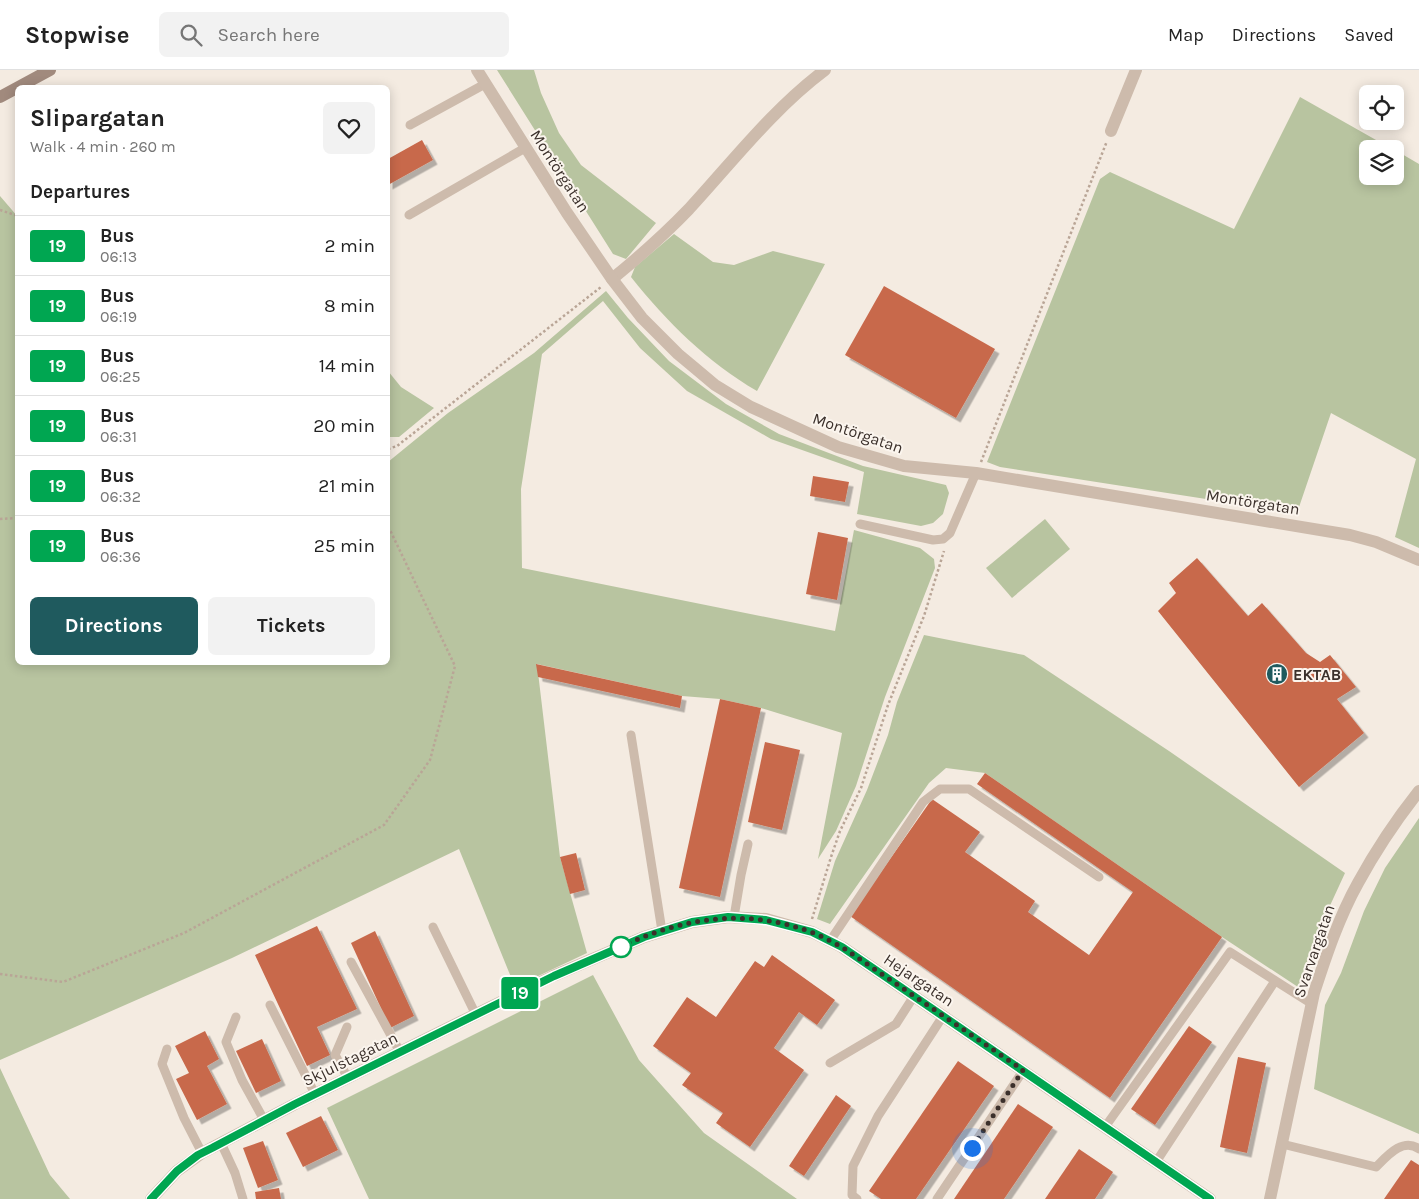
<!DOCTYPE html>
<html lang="en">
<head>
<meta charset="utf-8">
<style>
  :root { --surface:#fff; --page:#f2f2f2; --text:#222; --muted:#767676; --line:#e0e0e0; --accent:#1f5a5e }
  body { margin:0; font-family:Karla,sans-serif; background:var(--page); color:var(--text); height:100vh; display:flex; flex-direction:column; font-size:19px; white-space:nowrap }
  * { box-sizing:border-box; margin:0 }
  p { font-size:16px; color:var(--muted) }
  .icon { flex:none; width:28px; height:28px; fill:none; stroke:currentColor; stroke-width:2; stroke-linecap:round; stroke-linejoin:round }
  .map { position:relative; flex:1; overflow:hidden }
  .sheet { position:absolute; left:15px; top:15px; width:375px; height:580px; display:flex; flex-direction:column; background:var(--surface); border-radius:8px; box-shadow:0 2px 12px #0003 }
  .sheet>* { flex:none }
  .badge { padding:0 10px; border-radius:4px; font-size:18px; line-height:32px }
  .controls { position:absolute; left:1359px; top:15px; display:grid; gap:10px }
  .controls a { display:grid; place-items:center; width:45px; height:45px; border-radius:8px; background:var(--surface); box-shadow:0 2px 12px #0003; font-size:25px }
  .you { position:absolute; width:25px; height:25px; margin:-12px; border:4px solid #fff; border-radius:50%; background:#1a73e8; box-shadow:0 0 0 8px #1a73e833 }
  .map>.badge { position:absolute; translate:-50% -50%; box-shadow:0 0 0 2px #fff }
  h2 { padding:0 15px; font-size:19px; line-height:45px }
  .round { display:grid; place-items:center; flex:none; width:52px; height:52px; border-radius:8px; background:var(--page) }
  .head { display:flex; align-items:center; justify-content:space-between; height:85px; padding:0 15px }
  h1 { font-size:24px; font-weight:700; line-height:38px }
  .button { display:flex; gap:10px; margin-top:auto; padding:10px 15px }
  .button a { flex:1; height:58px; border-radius:8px; background:var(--accent); color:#fff; font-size:20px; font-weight:700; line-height:58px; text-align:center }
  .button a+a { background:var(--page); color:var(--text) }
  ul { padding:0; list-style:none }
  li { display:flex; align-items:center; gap:15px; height:60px; padding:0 15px; border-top:1px solid var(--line) }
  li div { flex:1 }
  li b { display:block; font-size:19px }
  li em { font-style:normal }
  li .badge { min-width:55px; font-weight:700; text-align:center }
  header { display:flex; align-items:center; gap:30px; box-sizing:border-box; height:70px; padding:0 25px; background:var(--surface); border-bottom:1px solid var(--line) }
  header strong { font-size:24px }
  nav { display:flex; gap:28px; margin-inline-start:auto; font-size:18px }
  .search { width:350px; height:45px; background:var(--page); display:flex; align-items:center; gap:12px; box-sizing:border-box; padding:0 18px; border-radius:8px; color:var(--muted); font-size:19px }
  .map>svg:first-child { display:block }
  .green { fill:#b8c4a0 }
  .building { fill:#c8694b; filter:url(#shadow) }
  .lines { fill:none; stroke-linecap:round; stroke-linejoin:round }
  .path { stroke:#b9a596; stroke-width:2.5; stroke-dasharray:2.5 2.5; stroke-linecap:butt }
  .service { stroke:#cdbbac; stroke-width:9 }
  .minor { stroke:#cdbbac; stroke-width:12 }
  .tertiary { stroke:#cdbbac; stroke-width:12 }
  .secondary { stroke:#a18a7d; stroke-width:12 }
  .line-casing { stroke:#fff; stroke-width:11 }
  .line { stroke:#00a651; stroke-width:8 }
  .walk { stroke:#3b302b; stroke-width:5; stroke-dasharray:0 9 }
  .stop-dot { fill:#fff; stroke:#00a651; stroke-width:2.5 }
  .labels { text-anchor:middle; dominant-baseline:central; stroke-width:4; stroke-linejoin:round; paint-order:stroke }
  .street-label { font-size:16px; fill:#3b302b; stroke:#fbf5ee }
  .poi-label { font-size:16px; font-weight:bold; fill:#3b302b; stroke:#fbf5ee; text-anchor:start }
</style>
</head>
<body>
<header>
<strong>Stopwise</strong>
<div class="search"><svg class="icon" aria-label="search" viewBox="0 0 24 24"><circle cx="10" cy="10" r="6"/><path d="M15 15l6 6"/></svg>Search here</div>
<nav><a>Map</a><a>Directions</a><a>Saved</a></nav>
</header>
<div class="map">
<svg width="1419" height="1129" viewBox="0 0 1419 1129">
  <defs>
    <filter id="shadow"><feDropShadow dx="4.5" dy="4.5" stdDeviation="0" flood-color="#0004"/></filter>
  </defs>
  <rect width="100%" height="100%" fill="#f4ebe1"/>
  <g class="green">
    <path d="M497 0H534L541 23 559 63 581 95 656 153 626 189 613 184Z"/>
    <path d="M1300 27 1392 79H1368V106H1395V80L1419 94V478L1395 467 1416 389 1331 343 1297 443 1000 397 987 392 1100 109 1110 102 1234 159Z"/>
    <path d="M0 126 18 147V592H388V392L448 343 534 283 606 221 628 248 669 291 726 334 779 364 863 396 946 415 949 423 943 444 933 453 921 456 857 444 864 402 771 369 687 321 640 278 603 231 542 284 521 419 522 498 835 561 854 460 920 478 934 489 935 498 885 627 856 716 836 761 818 789 842 663 761 638 720 629 682 626 537 594 560 787 587 883 515 917 459 779 232 888 0 990Z"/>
    <path d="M674 164 713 192 734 195 773 181 825 194 757 321C707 292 667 252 631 207L635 197Z"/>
    <path d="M388 301 401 317 434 338 399 367H388Z"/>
    <path d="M1045 449 1070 479 1012 528 986 498Z"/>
    <path d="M924 565 1024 585 1169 681 1345 803 1316 866 1298 917 1222 867 985 703 946 698 929 713 830 854 817 849 835 791 867 720 888 665 897 632Z"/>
    <path d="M1419 748V1064L1314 1019 1325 935 1341 903 1364 841 1385 798Z"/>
    <path d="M593 905 639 990 704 1063 797 1129H369L327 1038Z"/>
    <path d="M0 998 50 1105 70 1129H0Z"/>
  </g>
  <g class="building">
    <path d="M422 70 433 90 388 115V89Z"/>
    <path d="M884 216 995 279 956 348 845 285Z"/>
    <path d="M813 406 849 412 845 432 810 426Z"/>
    <path d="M818 462 848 468 837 530 806 524Z"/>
    <path d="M1197 488 1248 546 1262 533 1306 583 1320 592 1330 585 1356 617 1337 629 1364 663 1299 717 1158 541 1176 523 1169 513Z"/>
    <path d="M536 594 682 626 680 638 538 607Z"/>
    <path d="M720 629 761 638 720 827 679 818Z"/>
    <path d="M765 672 800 680 782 760 748 752Z"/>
    <path d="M985 703 1222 867 1110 1028 850 846 932 729 980 762 965 782 1035 831 1028 842 1089 885 1133 822 977 714Z"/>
    <path d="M576 783 585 820 570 824 560 787Z"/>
    <path d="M317 856 357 939 317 957 330 985 307 996 255 885Z"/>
    <path d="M375 861 414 946 390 958 351 873Z"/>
    <path d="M772 885 835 930 817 955 799 942 774 978 804 1000 750 1077 716 1053 723 1043 682 1015 691 1003 653 976 687 927 716 947 755 891 764 897Z"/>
    <path d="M1189 956 1212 972 1155 1055 1131 1039Z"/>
    <path d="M205 961 219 989 207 996 227 1034 197 1050 176 1009 189 1003 175 976Z"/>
    <path d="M262 969 281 1011 256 1023 236 981Z"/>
    <path d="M1238 987 1266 993 1247 1083 1220 1077Z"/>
    <path d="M958 991 994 1016 916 1129H881L869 1121Z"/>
    <path d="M836 1025 851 1036 804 1106 789 1096Z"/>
    <path d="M1018 1034 1053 1057 1004 1129H954Z"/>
    <path d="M321 1046 338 1080 303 1097 286 1063Z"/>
    <path d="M263 1071 278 1110 258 1118 243 1078Z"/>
    <path d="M1079 1079 1113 1102 1095 1129H1045Z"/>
    <path d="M1411 1090 1419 1095V1129H1384Z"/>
    <path d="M279 1118 281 1129H256L255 1122Z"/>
  </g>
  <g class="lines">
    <g class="path">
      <path d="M0 140 18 146"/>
      <path d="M388 379 397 376 601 217"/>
      <path d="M981 392 1107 71"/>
      <path d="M0 449 18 448"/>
      <path d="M812 849 831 787 840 761 861 718 888 635 924 546 944 481"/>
      <path d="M0 904 63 912 184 863 384 755 430 690 455 596 391 462 388 459"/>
    </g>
    <g class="service">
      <path d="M410 55 485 14"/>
      <path d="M409 145 525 78"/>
      <path d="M860 454 933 470 943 469 950 463 976 403"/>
      <path d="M631 665 662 861"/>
      <path d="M734 847 741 805 748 774"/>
      <path d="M433 857 476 945"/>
      <path d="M830 871 923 732 940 719H969L1099 807"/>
      <path d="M351 892 400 982"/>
      <path d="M270 935 315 1024"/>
      <path d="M236 947 226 972 242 1010 264 1050"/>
      <path d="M347 957 335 985 348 1008"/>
      <path d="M167 979 162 994 184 1048 202 1083"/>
      <path d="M830 993 896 954 914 926"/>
      <path d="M1105 1057 1230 882 1312 934"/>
      <path d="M221 1073 235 1103 243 1129"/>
      <path d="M1282 1074 1376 1097C1387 1086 1403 1067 1419 1079"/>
      <path d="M1156 1092 1275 911"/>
      <path d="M857 1129 852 1125 853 1096 878 1046 943 946"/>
      <path d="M937 1129 1023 1001"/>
    </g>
    <g class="minor">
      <path d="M1111 61 1136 0"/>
      <path d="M612 209C639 187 665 164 689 139 733 91 773 39 825 0"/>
      <path d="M151 1129 177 1101 202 1083 295 1034 553 906 644 867 692 852 728 847 766 849 812 862 842 877 1210 1129"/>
    </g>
    <g class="tertiary">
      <path d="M477 0 567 143 612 209 642 248 678 284 696 299 715 315 751 337 838 377 904 396 976 403 1350 465 1376 472 1419 490"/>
      <path d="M1270 1129 1314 923C1326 886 1339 847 1358 813 1376 780 1396 750 1419 721"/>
    </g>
    <path class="secondary" d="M0 27 50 0"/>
  </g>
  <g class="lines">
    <g class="line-casing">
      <path id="line" d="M151 1129 177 1101 198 1085 212 1078 295 1034 554 906 644 867 692 852 728 847 766 850 812 862 842 877 1210 1129"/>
    </g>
    <use href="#line" class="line"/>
    <path class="walk" d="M621 877C682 847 746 838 811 862 822 866 832 872 842 877L1023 1000 972 1078"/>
  </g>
  <defs>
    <g id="building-disc" transform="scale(1.125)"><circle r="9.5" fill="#1f5a5e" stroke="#fbf5ee"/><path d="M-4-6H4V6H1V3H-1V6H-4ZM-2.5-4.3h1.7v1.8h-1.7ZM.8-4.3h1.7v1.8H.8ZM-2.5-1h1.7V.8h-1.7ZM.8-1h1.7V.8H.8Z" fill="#fff"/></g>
  </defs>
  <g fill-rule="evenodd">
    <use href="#building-disc" x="1277" y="604"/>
  </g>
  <circle class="stop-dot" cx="621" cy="877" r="10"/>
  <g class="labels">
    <g class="street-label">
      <text transform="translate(560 101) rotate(57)">Montörgatan</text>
      <text transform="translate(858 363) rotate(19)">Montörgatan</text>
      <text transform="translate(1253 432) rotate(9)">Montörgatan</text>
      <text transform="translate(1314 881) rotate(-71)">Svarvargatan</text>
      <text transform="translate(919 910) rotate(34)">Hejargatan</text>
      <text transform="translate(350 989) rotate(-26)">Skjulstagatan</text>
    </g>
    <g class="poi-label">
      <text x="1293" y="604">EKTAB</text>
    </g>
  </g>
</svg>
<div class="controls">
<a><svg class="icon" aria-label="locate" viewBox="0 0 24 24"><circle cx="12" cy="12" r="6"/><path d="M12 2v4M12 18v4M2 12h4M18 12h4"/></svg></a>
<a><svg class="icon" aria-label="layers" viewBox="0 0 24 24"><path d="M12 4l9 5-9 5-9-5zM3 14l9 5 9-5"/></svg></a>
</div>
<div class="you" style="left:972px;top:1078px"></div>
<b class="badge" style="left:520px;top:923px;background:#00a651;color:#fff">19</b>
<section class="sheet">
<div class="head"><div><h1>Slipargatan</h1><p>Walk · 4 min · 260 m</p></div><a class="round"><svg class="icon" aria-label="heart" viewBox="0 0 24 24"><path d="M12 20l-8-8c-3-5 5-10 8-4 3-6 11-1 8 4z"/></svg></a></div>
<h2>Departures</h2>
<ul>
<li><span class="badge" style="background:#00a651;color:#fff">19</span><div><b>Bus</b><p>06:13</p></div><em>2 min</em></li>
<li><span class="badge" style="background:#00a651;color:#fff">19</span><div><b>Bus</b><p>06:19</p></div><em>8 min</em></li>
<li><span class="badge" style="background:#00a651;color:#fff">19</span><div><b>Bus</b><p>06:25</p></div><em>14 min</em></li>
<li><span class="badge" style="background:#00a651;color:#fff">19</span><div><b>Bus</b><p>06:31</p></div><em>20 min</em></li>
<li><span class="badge" style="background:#00a651;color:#fff">19</span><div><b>Bus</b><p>06:32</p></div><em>21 min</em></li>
<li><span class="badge" style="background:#00a651;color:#fff">19</span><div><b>Bus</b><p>06:36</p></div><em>25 min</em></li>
</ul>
<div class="button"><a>Directions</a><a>Tickets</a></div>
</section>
</div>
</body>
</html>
